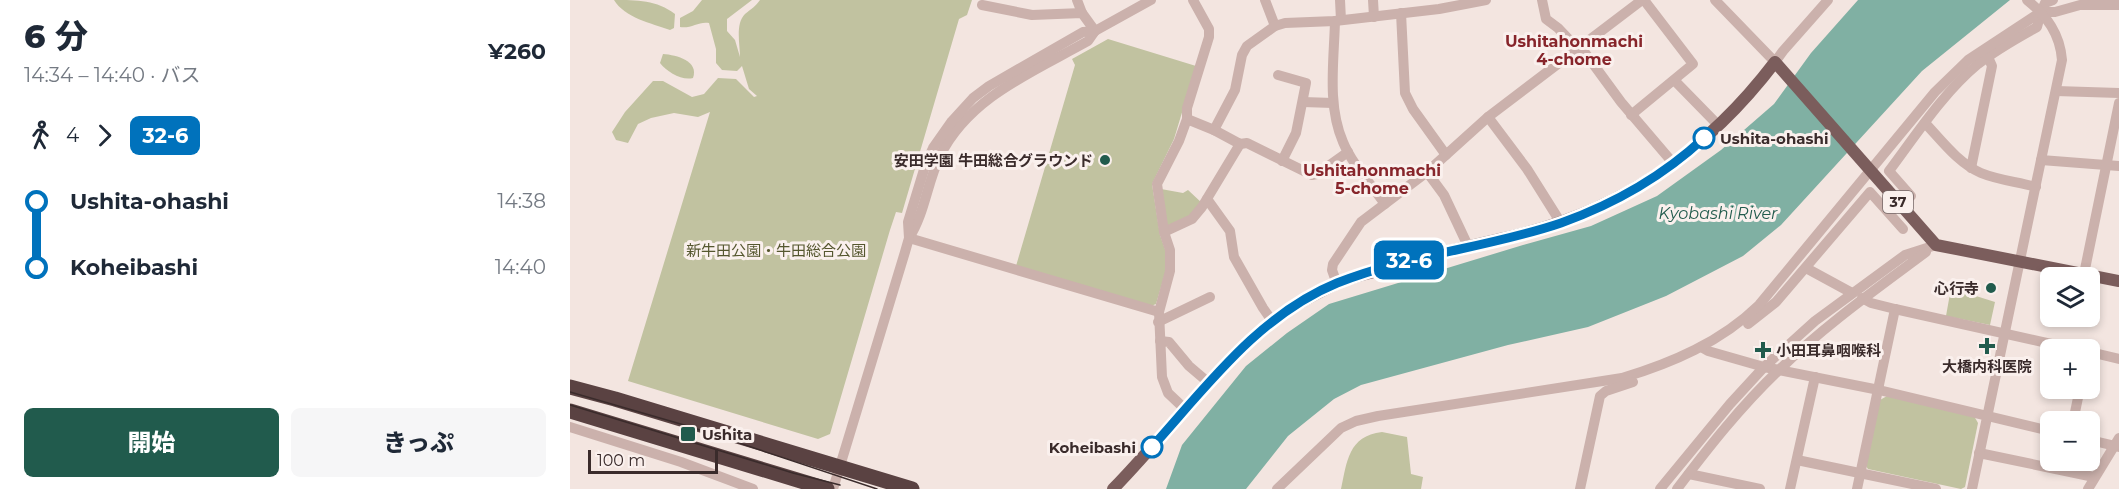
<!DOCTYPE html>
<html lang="ja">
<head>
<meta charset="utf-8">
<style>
  :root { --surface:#fff; --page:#f6f6f7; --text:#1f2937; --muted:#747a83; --accent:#215b4d }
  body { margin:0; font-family:Montserrat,"Noto Sans JP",sans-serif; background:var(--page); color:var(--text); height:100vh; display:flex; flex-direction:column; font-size:22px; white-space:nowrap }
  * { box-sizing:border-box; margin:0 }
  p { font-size:20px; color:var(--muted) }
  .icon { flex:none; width:33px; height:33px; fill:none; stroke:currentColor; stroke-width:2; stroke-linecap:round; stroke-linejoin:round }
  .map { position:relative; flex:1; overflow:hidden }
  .side { display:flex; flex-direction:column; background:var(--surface); width:570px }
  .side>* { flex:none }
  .badge { padding:0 12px; border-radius:9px; font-size:21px; line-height:39px }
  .buttons { position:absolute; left:1470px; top:267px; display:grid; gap:12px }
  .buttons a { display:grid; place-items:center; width:60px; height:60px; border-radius:9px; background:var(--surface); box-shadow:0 3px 9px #0003; font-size:30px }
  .scale { position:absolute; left:18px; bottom:15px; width:130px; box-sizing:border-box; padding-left:6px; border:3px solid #3a2b2b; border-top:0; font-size:16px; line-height:21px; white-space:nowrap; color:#3a2b2b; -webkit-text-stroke:4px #faf0ed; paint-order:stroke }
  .map>.badge { position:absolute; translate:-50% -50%; box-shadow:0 0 0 3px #fff }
  .legs { display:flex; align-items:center; gap:9px; height:66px; padding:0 24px; font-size:20px }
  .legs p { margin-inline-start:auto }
  .headline { display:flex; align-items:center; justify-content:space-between; height:102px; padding:0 24px }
  h1 { font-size:33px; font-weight:800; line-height:45px }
  .primary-button { display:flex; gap:12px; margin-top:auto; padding:12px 24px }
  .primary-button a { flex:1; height:69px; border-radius:9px; background:var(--accent); color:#fff; font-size:24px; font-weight:800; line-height:69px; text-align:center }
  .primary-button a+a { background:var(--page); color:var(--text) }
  ul { padding:0 24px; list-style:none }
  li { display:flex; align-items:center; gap:21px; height:66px; font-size:22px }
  li i { display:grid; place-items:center; width:9px; height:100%; margin:0 8px; background:currentColor }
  li i::after { content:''; width:15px; height:15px; margin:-8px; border:4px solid; border-radius:50%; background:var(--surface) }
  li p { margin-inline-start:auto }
  li:first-child i { background:linear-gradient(#0000 50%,currentColor 0) }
  li:last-child i { background:linear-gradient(currentColor 50%,#0000 0) }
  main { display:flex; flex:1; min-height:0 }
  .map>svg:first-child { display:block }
  .green { fill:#c1c2a0 }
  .water { fill:#80b0a3 }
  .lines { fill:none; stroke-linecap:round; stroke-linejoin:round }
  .minor { stroke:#cbb1ac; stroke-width:10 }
  .major { stroke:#7b5d5c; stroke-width:12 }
  .highway { stroke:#5a4242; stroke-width:15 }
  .tram { stroke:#3a2b2b; stroke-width:1.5 }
  .line-1-casing { stroke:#fff; stroke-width:14 }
  .line-1 { stroke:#0072bc; stroke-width:9 }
  .stop-1-dot { fill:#fff; stroke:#0072bc; stroke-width:3 }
  .poi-dot { fill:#215b4d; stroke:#faf0ed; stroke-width:2 }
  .labels { text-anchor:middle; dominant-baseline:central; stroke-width:6; stroke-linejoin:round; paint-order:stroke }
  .shield { fill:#faf0ed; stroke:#746665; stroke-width:1.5 }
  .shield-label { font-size:14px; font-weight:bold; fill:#3a2b2b }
  .stop-label { font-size:15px; font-weight:bold; fill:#3a2b2b; stroke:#faf0ed; text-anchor:start }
  .poi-label { font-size:15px; font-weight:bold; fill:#3a2b2b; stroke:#faf0ed; text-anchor:end }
  .park-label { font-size:15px; fill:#55572f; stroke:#faf0ed }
  .neighbourhood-label { font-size:16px; font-weight:bold; fill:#87252b; stroke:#faf0ed }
  .water-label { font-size:16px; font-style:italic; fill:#215b4d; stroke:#faf0ed }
</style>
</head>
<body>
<main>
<section class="side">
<div class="headline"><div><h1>6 分</h1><p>14:34 – 14:40 · バス</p></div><b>¥260</b></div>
<div class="legs"><svg class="icon" aria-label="walk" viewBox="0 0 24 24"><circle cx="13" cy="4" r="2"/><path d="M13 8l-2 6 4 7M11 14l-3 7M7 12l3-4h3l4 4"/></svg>4<svg class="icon" aria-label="forward" viewBox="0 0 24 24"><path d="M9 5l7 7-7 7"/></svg><b class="badge" style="background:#0072bc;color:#fff">32-6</b></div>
<ul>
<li><i style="color:#0072bc"></i><b>Ushita-ohashi</b><p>14:38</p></li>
<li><i style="color:#0072bc"></i><b>Koheibashi</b><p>14:40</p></li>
</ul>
<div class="primary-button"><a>開始</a><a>きっぷ</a></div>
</section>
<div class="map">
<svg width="1549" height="489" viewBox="0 0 1549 489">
  <rect width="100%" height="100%" fill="#f3e5e0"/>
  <g class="green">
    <path d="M44 0C67 0 87 0 105 14L104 28 100 30C81 23 55 18 44 0Z"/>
    <path d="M132 0H182L157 19V31L165 40 170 57C170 44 165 24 175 14 181 9 186 6 190 0H402L397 15 389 19 332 213 326 212 320 230 260 434 248 439 58 381 140 112 128 117 104 113 81 118 68 124 58 143 46 140 42 132 55 112 83 81H93L122 97 134 94 148 78 166 79 184 97 187 96 179 89 172 66 167 71 152 70 146 63V49L139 23C129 21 121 29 110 27V18L123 11Z"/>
    <path d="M538 39 626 66 604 139 582 184 590 235 595 249 596 270 586 304 581 306 446 266 505 65 502 59Z"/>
    <path d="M93 54C107 55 129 61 123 78 112 81 97 72 90 63Z"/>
    <path d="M591 189 613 193 618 190 633 204 625 213 598 229Z"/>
    <path d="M1381 288 1407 293 1406 296 1425 302 1420 325 1376 316Z"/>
    <path d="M1317 396 1404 416 1408 423 1395 487 1391 489 1298 469 1296 466 1310 400Z"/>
    <path d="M812 432 837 437 841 474 853 477 851 489H771C777 462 778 436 812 432Z"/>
  </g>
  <path class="water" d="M1288 0H1440L1352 71 1211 225 1173 256 1096 296 1018 327 938 345 791 385 764 399 718 436 676 489H596L612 445 676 366 717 333 759 304 953 245 1021 226 1087 196 1151 150 1204 104 1241 53Z"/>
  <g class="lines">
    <g class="minor">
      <path d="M507 0 512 13"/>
      <path d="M695 0 705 26"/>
      <path d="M770 0 771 20"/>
      <path d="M803 0 804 17"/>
      <path d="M972 0 976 19 988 28 1007 48"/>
      <path d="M1145 0 1205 62 1213 51 1258 0"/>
      <path d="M412 5 462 15 512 13 525 31"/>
      <path d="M831 13 835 93 843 109 876 155"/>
      <path d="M765 21C764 61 757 105 773 142 782 164 801 184 815 204"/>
      <path d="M1010 46 1051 102 1103 163"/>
      <path d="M708 75 736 83 726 133 712 161"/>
      <path d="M1105 81 1148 125"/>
      <path d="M1486 91 1549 93"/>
      <path d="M733 102 763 103"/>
      <path d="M1061 115 1123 64 1074 0"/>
      <path d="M918 117 957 169 991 223"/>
      <path d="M617 119 644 130 665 90 672 55 677 46 705 26 715 23 765 21 869 9 916 0"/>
      <path d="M1355 123C1372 141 1388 163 1411 173 1428 180 1448 182 1466 187"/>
      <path d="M644 130 670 144 677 143 742 175 747 174 778 152"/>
      <path d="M1471 160 1549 166"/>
      <path d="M1401 168 1422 66 1418 57"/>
      <path d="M857 172 874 195 898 246"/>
      <path d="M1341 196 1319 171C1346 135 1373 93 1408 64 1426 50 1447 38 1467 27L1471 12H1485L1510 5H1549"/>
      <path d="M637 199 660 231 664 257 693 308 702 321"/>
      <path d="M594 232 622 219 632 207 670 144"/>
      <path d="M339 238C355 213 357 183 370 156 399 97 463 72 518 41L525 31 581 0"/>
      <path d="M339 238 589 312"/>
      <path d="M1236 268 1282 293"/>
      <path d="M1514 274 1549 103"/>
      <path d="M767 284 762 270 763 264 791 222 857 172 918 117 1072 0"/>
      <path d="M1292 298 1301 303 1325 309 1508 350"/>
      <path d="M588 322 640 297"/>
      <path d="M1178 324 1206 302 1300 192 1333 229"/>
      <path d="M590 341 599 342 619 366 639 383"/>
      <path d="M1131 347 1138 351 1194 367 1309 390 1480 431"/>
      <path d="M1520 352 1549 359"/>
      <path d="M616 410 598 393 592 377 589 312 600 271V250L594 232 587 184 609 141 617 119V108L639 37V29L623 0"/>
      <path d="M1503 422 1510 388"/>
      <path d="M0 427 111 462 183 489"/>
      <path d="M1520 440 1549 447"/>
      <path d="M1409 453 1524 477"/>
      <path d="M1227 460 1366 489"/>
      <path d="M1119 474 1190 489"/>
      <path d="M263 489 335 252 339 238 338 222 356 163 363 148 382 121 403 98 419 86 513 32 525 31"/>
      <path d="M707 489 771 428 786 421 808 416 1052 378C1102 363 1151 342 1189 305L1365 92 1398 60 1471 12 1475 3 1483 0"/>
      <path d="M1010 489 1030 396 1036 391 1063 382"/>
      <path d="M1090 489 1160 404 1194 367 1245 321 1335 255 1366 245"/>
      <path d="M1107 489C1138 448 1171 406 1209 370 1254 326 1305 290 1356 252"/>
      <path d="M1220 489 1245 377"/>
      <path d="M1287 489 1325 309"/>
      <path d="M1402 489 1492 60C1490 34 1477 16 1457 0"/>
      <path d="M1518 489 1549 438"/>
    </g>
    <path class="major" d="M543 489C597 434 642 370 702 322 720 307 743 295 764 285 777 278 793 275 807 271 853 256 900 246 947 235 1055 208 1138 150 1205 62L1366 245 1549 281"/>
    <g class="highway">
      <path d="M0 387 45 399 342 489"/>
      <path d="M0 411 257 489"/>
    </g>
    <g class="tram">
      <path d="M0 392 121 427 307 489"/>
      <path d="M0 405 223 473 270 485"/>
    </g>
  </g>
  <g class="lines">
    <g class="line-1-casing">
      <path id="line-1" d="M582 447C637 386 689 315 767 283 840 254 918 248 991 223 1044 204 1093 176 1134 138"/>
    </g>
    <use href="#line-1" class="line-1"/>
  </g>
  <g class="stop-1-dot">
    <circle cx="1134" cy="138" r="10"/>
    <circle cx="582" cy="447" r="10"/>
  </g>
  <g class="poi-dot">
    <circle cx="535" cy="160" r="6"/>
    <circle cx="1421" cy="288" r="6"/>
    <path d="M1414 337h6v6h6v6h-6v6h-6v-6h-6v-6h6z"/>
    <path d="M1190 341h6v6h6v6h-6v6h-6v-6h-6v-6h6z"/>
    <rect x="110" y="426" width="16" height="16" rx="3"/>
  </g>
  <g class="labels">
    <rect class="shield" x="1313" y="191" width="30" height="22" rx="4.5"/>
    <g class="shield-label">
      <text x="1328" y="202">37</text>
    </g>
    <g class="stop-label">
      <text x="1150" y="138">Ushita-ohashi</text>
      <text x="566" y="447" text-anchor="end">Koheibashi</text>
    </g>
    <g class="poi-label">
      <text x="523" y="160">安田学園 牛田総合グラウンド</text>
      <text x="1409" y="288">心行寺</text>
      <text x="1206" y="350" text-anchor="start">小田耳鼻咽喉科</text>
      <text x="1417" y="366" text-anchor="middle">大橋内科医院</text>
      <text x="132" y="434" text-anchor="start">Ushita</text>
    </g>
    <g class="park-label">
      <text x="206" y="250">新牛田公園・牛田総合公園</text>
    </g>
    <g class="neighbourhood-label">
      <text x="1004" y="41">Ushitahonmachi<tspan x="1004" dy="18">4-chome</tspan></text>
      <text x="802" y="170">Ushitahonmachi<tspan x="802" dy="18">5-chome</tspan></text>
    </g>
    <g class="water-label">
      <text x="1148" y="213">Kyobashi River</text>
    </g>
  </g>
</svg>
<div class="buttons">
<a><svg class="icon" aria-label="layers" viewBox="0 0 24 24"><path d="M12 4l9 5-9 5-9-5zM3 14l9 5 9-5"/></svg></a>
<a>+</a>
<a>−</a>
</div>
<div class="scale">100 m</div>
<b class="badge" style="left:839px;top:260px;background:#0072bc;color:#fff">32-6</b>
</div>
</main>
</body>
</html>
